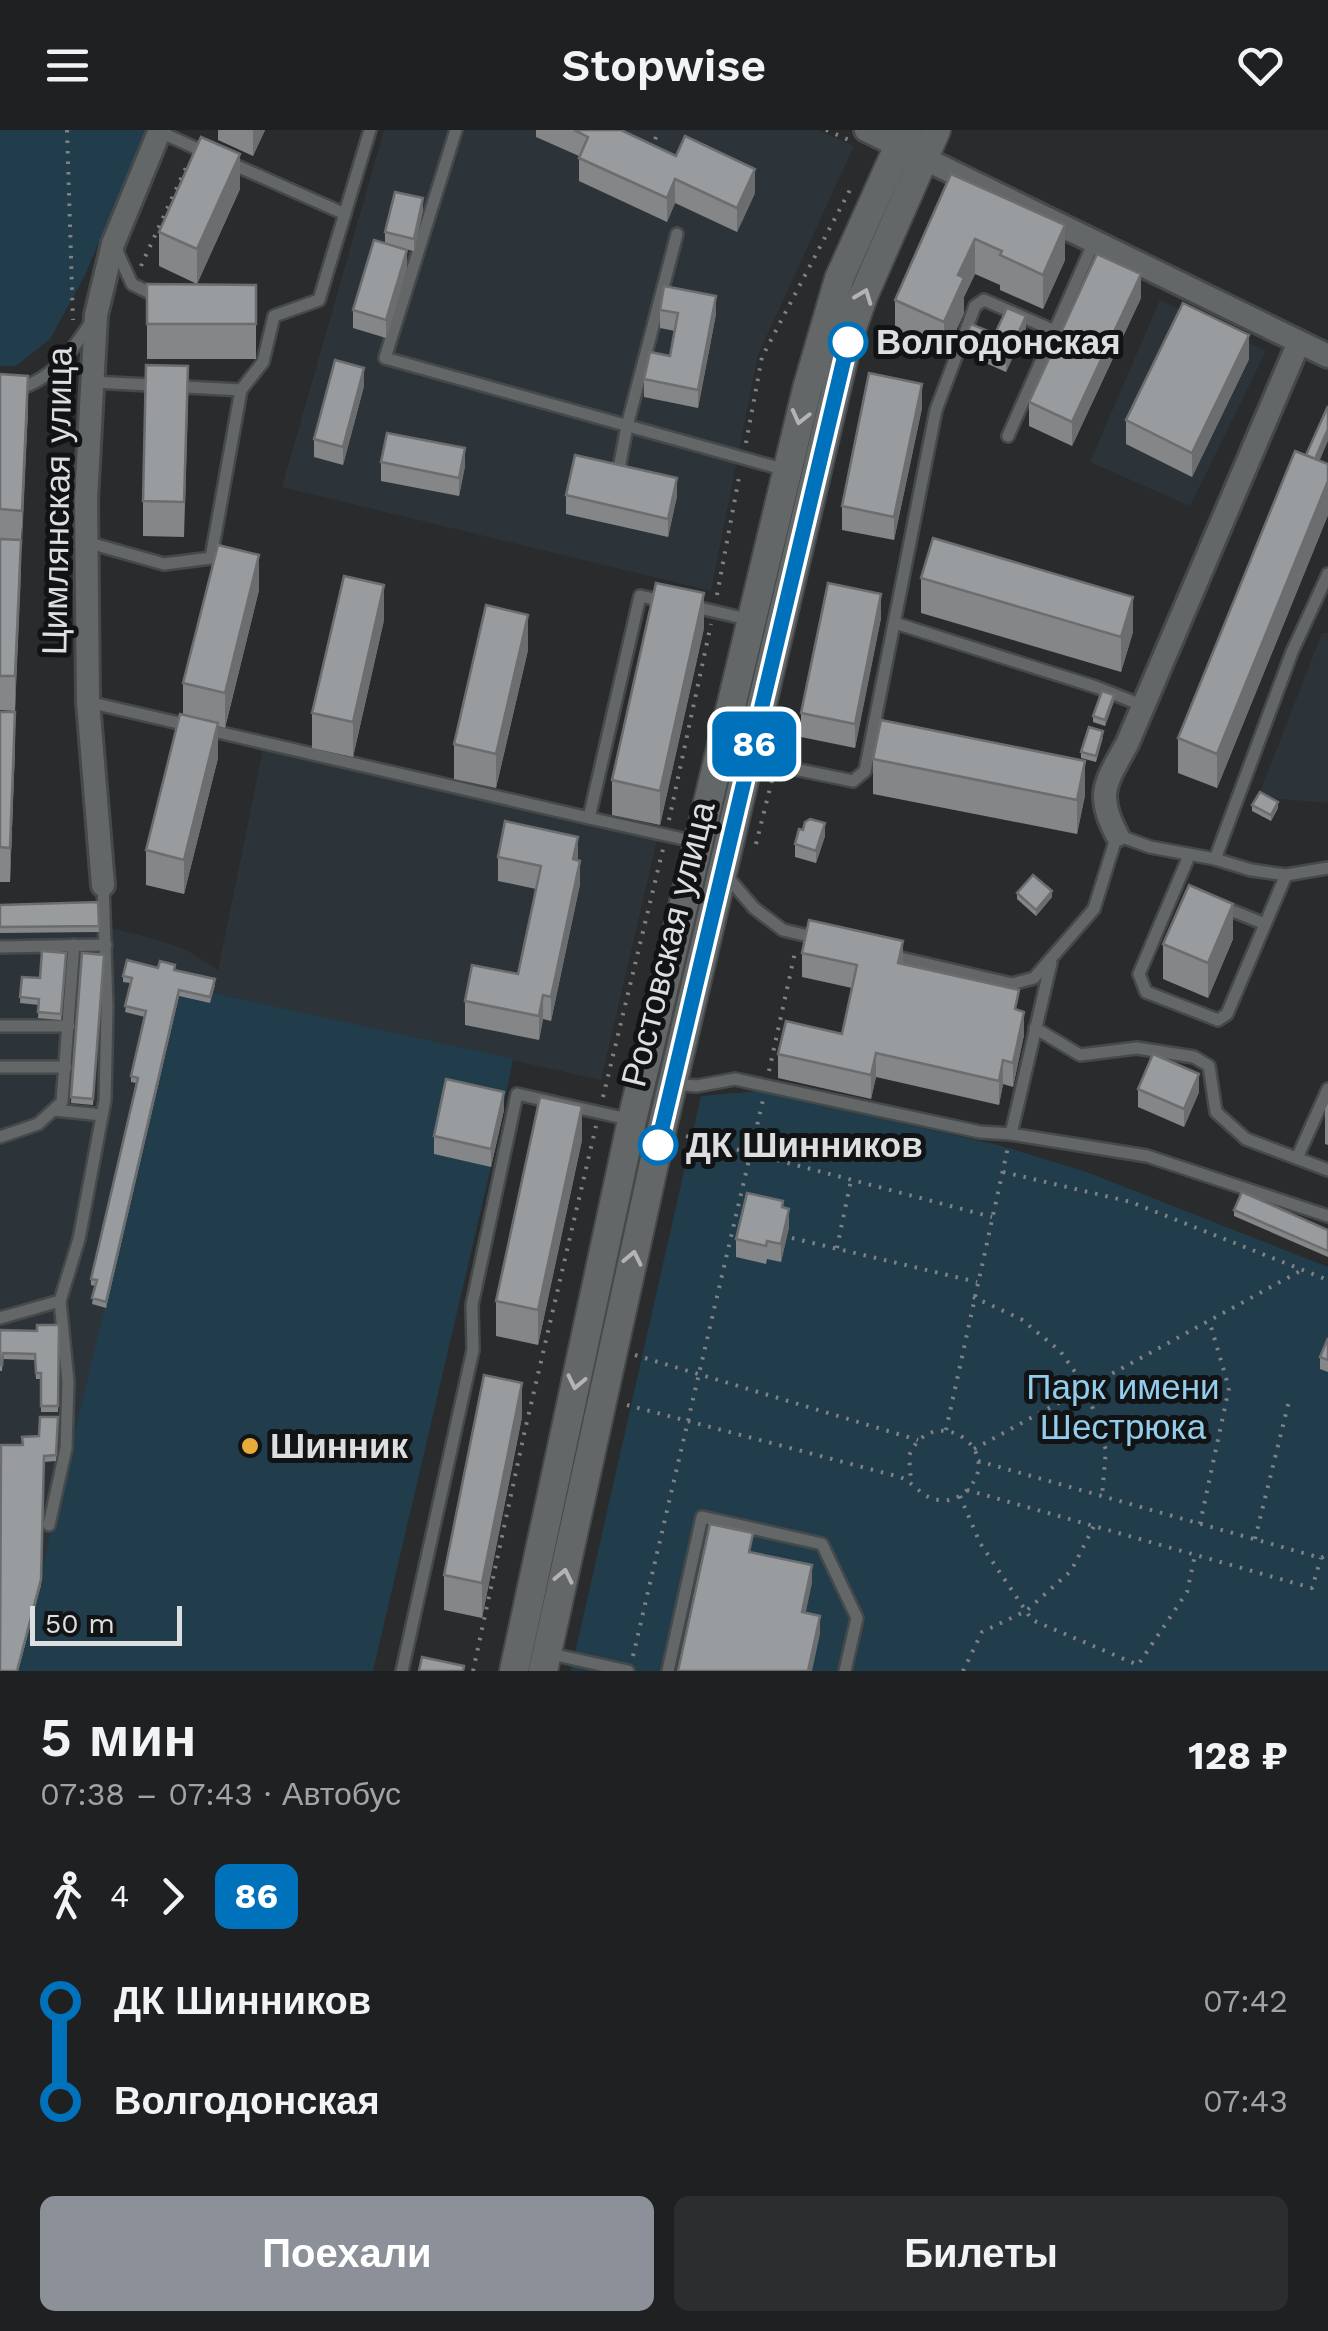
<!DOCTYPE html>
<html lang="ru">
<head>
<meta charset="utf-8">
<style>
  :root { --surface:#1f2021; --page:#2c2d2e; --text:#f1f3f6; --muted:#a1a3a5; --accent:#8c9099 }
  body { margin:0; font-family:"Work Sans",sans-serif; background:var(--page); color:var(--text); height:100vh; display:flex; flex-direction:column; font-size:38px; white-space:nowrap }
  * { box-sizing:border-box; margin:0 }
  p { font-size:32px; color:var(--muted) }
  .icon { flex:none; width:55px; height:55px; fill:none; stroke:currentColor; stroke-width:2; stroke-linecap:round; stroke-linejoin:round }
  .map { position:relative; height:1541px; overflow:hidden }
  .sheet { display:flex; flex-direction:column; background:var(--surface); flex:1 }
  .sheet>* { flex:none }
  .badge { padding:0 20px; border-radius:15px; font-size:35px; line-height:65px }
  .scale { position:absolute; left:30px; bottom:25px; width:152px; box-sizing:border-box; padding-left:10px; border:5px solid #dddedf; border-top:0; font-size:28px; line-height:35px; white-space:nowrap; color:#dddedf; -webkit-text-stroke:8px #121314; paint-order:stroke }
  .map>.badge { position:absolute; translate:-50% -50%; box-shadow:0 0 0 5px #fff }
  .legs { display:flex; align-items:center; gap:15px; height:110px; padding:0 40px; font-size:32px }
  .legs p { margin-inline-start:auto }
  .summary { display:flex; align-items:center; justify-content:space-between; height:170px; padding:0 40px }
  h1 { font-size:55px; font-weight:600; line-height:75px }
  .action { display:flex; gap:20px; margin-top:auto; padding:20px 40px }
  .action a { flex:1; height:115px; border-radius:15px; background:var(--accent); color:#fff; font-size:40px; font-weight:600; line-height:115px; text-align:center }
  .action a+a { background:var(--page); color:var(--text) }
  ul { padding:0 40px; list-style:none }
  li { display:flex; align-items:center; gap:35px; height:100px; font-size:38px }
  li i { display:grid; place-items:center; width:15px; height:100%; margin:0 12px; background:currentColor }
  li i::after { content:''; width:25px; height:25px; margin:-12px; border:8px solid; border-radius:50%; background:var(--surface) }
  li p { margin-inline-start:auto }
  li:first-child i { background:linear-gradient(#0000 50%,currentColor 0) }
  li:last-child i { background:linear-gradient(currentColor 50%,#0000 0) }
  header { display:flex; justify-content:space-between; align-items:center; height:130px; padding:0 40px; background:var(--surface); font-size:45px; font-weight:600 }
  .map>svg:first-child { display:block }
  .built { fill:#2c3439 }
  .green { fill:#213d4c }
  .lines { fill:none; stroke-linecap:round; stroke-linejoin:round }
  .service-casing { stroke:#46494a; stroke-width:16 }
  .minor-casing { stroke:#46494a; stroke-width:28 }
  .tertiary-casing { stroke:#46494a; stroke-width:32 }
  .path { stroke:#808182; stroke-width:4; stroke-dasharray:2.5 8; stroke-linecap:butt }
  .service { stroke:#646768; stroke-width:11 }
  .minor { stroke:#646768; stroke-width:22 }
  .tertiary { stroke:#646768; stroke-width:28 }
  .wall { fill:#848688 }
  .shaded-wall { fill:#6b6d6f }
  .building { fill:#999c9e; stroke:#6b6d6f; stroke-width:2.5 }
  .oneway { stroke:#b3b4b5 }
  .line-1-casing { stroke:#fff; stroke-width:22 }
  .line-1 { stroke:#0072bc; stroke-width:15 }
  .stop-1-dot { fill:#fff; stroke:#0072bc; stroke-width:5 }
  .poi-dot { fill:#e9ab38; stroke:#121314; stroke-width:4 }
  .labels { text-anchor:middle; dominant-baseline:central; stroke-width:10; stroke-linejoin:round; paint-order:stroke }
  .stop-label { font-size:35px; font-weight:bold; fill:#dddedf; stroke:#121314; text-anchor:start }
  .street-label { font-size:35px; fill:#dddedf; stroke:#121314 }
  .park-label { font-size:35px; fill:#92cded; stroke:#121314 }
  .poi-label { font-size:35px; font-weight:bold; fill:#dddedf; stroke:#121314; text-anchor:start }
</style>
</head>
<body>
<header><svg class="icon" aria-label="menu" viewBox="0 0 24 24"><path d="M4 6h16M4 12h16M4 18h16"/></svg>Stopwise<svg class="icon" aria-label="heart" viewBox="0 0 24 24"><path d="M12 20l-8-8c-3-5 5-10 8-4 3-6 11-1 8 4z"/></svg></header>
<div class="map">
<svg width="1328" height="1541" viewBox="0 0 1328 1541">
  <rect width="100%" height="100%" fill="#292b2c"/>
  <g class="built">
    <path d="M384 0H818L854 16 758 225 711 461 282 357Z"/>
    <path d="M1160 170 1266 221 1190 376 1090 332Z"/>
    <path d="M1322 503H1328V673L1258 667Z"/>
    <path d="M263 619 657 710 601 950 213 863 210 873 179 866 41 1455 18 1541H0V780L112 798 154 809 185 819 218 840Z"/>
  </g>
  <g class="green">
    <path d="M0 0H147L84 147 50 209 16 236H0Z"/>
    <path d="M213 863 513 929 491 1037 373 1541H18L179 866 210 873Z"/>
    <path d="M760 961 998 1015 1084 1041 1328 1137V1541H571L701 966Z"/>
  </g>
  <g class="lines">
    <g class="service-casing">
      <g id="service">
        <path d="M456 0 385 228 786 340"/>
        <path d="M160 2 211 25"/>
        <path d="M228 32 345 84"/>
        <path d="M115 117 132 154 160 168"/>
        <path d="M93 252 241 260"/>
        <path d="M0 263C47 256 66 230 91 192"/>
        <path d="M1008 306 1094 112"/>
        <path d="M618 344 627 296 677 104"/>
        <path d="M86 412 164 434 211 428 241 260 263 232 274 186 319 170 370 0"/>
        <path d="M663 471 640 466 589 688 697 712"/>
        <path d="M691 476 751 490"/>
        <path d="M895 493 1096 557 1144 576"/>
        <path d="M88 572 589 688"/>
        <path d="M751 627 775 635 853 651 865 641 936 280 975 176 984 170 1055 201"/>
        <path d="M1189 726 1139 844 1146 862 1218 890 1227 884 1286 745"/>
        <path d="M1215 729 1292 522 1328 444"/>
        <path d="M725 744 754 778 783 800 817 808"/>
        <path d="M1223 777 1265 794"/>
        <path d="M0 817 106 815"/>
        <path d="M888 825 1012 854 1034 848 1094 779 1117 705 1150 717 1215 729 1251 740 1286 745 1328 738"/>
        <path d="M0 896H69"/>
        <path d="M1035 898 1080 925 1137 918 1194 927 1209 936 1216 982 1246 1009 1328 1040"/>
        <path d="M0 937H66"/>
        <path d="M673 954 697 956 735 949 980 1002 1011 1004 1051 833"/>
        <path d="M54 980 102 985"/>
        <path d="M1011 1004 1147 1026 1328 1086"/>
        <path d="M0 1007 38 994 62 972 74 815"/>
        <path d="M1297 1028 1328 959"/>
        <path d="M0 1188 60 1171"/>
        <path d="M49 1395 66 1318 68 1252 60 1171 79 1109 105 970 107 877 103 755"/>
        <path d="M547 1523 628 1541"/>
        <path d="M402 1541 473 1220 472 1175 517 964 632 990"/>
        <path d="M668 1541 702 1387 822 1414 857 1488 845 1541"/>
      </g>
    </g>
    <g class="minor-casing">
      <g id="minor">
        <path d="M866 0 1328 226"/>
        <path d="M1117 705C1095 664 1106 652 1127 614L1299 212"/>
        <path d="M103 755 88 572 86 370 96 185 113 114 160 0"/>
      </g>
    </g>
    <g class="tertiary-casing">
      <g id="tertiary">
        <path d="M514 1541 632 990 807 259 839 149 906 0"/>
        <path d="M543 1541 658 1015 848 209 864 164 936 0"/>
      </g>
    </g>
    <g class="path">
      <path d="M67 0 73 190"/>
      <path d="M826 0 849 10"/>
      <path d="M651 19 659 0"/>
      <path d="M141 136 189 31"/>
      <path d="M746 313 762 227 852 56"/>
      <path d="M717 465 740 342"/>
      <path d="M669 690 711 494"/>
      <path d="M756 714 772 650"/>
      <path d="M769 941 796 818"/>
      <path d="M603 967 663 719"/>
      <path d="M686 1006 992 1087"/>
      <path d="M1003 1042 1131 1072 1328 1150"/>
      <path d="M792 1108 977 1152"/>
      <path d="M837 1118 851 1050"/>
      <path d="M973 1167 1021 1189 1060 1221 1086 1257 1106 1320 1102 1366"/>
      <path d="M635 1225 918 1310"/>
      <path d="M627 1275 900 1347C915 1353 922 1369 940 1370 950 1372 961 1367 968 1359 1006 1319 932 1270 909 1326L911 1351"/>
      <path d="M946 1300 1008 1017"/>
      <path d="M974 1319 1302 1140"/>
      <path d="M978 1331 1321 1428 1328 1424"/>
      <path d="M967 1360 1312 1458 1321 1428"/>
      <path d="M960 1366 980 1413 1032 1490 1138 1535 1187 1462 1195 1425"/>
      <path d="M1200 1394 1229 1258 1209 1190"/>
      <path d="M1255 1409 1290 1267"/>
      <path d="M633 1526 763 970"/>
      <path d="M473 1541 525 1300 596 996"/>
      <path d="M963 1541 982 1502 1026 1481 1071 1441 1094 1396"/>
    </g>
    <use href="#service" class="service"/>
    <use href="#minor" class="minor"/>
    <use href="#tertiary" class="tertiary"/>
  </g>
  <g class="wall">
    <path d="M218 0H265L253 26 218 10Z"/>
    <path d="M536 0H621L755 63 737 102 675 73 667 92 579 51V26L536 7Z"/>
    <path d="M951 44 1065 130 1043 179 1000 160V155L975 144 964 167V183L944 227 895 204V170Z"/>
    <path d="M240 59 197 154 159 136V102Z"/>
    <path d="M423 80 414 121 400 118 407 138 386 208 353 198V180L385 114V102Z"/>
    <path d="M147 154 256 155V229H147Z"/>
    <path d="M1141 168 1072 316 1029 296V272Z"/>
    <path d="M660 180 716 184 698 278 644 267V249L670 226 675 201 660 198Z"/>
    <path d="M1026 198 1006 242 963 223V211Z"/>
    <path d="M1249 229 1192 347 1126 314V290Z"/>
    <path d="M0 244 28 280 21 415 15 581 0 580Z"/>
    <path d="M364 256 343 335 314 327V309Z"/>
    <path d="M188 271 184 407 143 406V371Z"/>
    <path d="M922 278 894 410 842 400V376Z"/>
    <path d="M1320 331 1328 334V385L1217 658 1178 643V608Z"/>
    <path d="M381 332 465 336 459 366 381 351Z"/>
    <path d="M566 365 677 366 668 407 566 384Z"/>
    <path d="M921 448 1133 502 1121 542 921 483Z"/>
    <path d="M259 460 225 598 218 596V628L184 764 146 755V720L183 585V553Z"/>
    <path d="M881 488 855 618 801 607V583Z"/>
    <path d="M384 490 353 627 312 618V583Z"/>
    <path d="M704 498 660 695 612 685V650Z"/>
    <path d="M528 520 496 658 454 649V614Z"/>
    <path d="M1114 571 1105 596 1093 592V586Z"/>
    <path d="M0 582 15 617 10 752H0Z"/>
    <path d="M1103 607 1096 632 1081 628V622Z"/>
    <path d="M873 629 1085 665 1077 704 873 664Z"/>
    <path d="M1252 675 1278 678 1271 691 1252 681Z"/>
    <path d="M825 706 816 733 795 727V714Z"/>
    <path d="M498 727 578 730 580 754 551 891 543 889 539 910 465 895V871L518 844 536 759 498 751Z"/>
    <path d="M1017 763 1052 767 1036 786 1017 769Z"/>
    <path d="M98 772 99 802 0 803V775Z"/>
    <path d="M1233 809 1208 868 1163 849V814Z"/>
    <path d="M66 823 61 890 38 888 39 875 20 873 22 847 40 848Z"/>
    <path d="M82 823 104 825 93 975 71 973Z"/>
    <path d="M802 823 903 834 1019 880 1024 905 1013 957 1003 954 999 975 876 947 871 969 778 948V924L842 904 852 858 802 847Z"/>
    <path d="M175 840 215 855 210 873 179 866 106 1178 92 1174 95 1156 91 1155V1149L136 953 131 952V946L145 887 125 882 130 853 123 852V846Z"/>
    <path d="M1138 959 1199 962 1184 997 1138 977Z"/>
    <path d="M1328 973V1015L1325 1014V979Z"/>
    <path d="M504 980 491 1037 434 1024V1006Z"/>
    <path d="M582 1010 538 1215 496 1206V1171Z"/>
    <path d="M783 1077 789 1097 781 1132 767 1129 766 1134 736 1127V1109Z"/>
    <path d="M1234 1080 1328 1100V1127L1234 1086Z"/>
    <path d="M59 1195 58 1282H41V1249H36L35 1230 3 1229 2 1241H0V1200L37 1201Z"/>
    <path d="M1328 1208V1242L1320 1239V1227Z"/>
    <path d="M58 1287 56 1331 44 1332 41 1455 18 1541H0V1363L22 1315 39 1306Z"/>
    <path d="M522 1287 482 1488 444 1480V1445Z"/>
  </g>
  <g class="shaded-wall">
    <path d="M253 0H265L253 26Z"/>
    <path d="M240 24V59L197 154V119Z"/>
    <path d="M755 39V63L737 102V78Z"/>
    <path d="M675 49V73L667 92V68Z"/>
    <path d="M423 68V80L414 121V109Z"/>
    <path d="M1065 95V130L1043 179V145Z"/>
    <path d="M975 109V144L964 167V183L944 227V192L958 145Z"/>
    <path d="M407 120V138L386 208V190Z"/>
    <path d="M1141 144V168L1072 316V292Z"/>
    <path d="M716 166V184L698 278V260Z"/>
    <path d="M1026 186V198L1006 242V230Z"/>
    <path d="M1249 205V229L1192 347V323Z"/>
    <path d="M364 238V256L343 335V317Z"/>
    <path d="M28 246V280L22 415V381Z"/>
    <path d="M922 254V278L894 410V387Z"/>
    <path d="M1328 299V311L1313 346V334Z"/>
    <path d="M465 318V336L459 366V348Z"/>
    <path d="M677 348V366L668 407V389Z"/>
    <path d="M1328 351V385L1217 658V624Z"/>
    <path d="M21 410V445L15 581V546Z"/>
    <path d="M259 425V460L225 598V563Z"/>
    <path d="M384 455V490L353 627V592Z"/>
    <path d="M704 463V498L660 695V661Z"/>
    <path d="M881 464V488L855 618V594Z"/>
    <path d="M1133 467V502L1121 542V507Z"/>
    <path d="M528 485V520L496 658V624Z"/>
    <path d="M1114 565V571L1105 596V590Z"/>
    <path d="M15 582V617L10 752V718Z"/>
    <path d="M218 593V628L184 764V730Z"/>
    <path d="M1085 631V665L1077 704V670Z"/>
    <path d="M1278 672V678L1271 691V685Z"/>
    <path d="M825 693V706L816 733V721Z"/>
    <path d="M578 707V731L573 729Z"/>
    <path d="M580 731V754L551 891V867Z"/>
    <path d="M1052 761V767L1036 786V780Z"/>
    <path d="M1233 774V809L1208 868V833Z"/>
    <path d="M903 811V835L898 833Z"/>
    <path d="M179 860V866L106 1178V1172Z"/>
    <path d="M543 865V889L539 910V886Z"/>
    <path d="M1024 882V905L1013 957V933Z"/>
    <path d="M876 923V947L871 969V945Z"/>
    <path d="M1003 930V954L999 975V951Z"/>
    <path d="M1199 944V962L1184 997V979Z"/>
    <path d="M504 962V980L491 1037V1019Z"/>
    <path d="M582 976V1010L538 1215V1180Z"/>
    <path d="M789 1079V1097L781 1132V1114Z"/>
    <path d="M522 1253V1287L482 1488V1453Z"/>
    <path d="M44 1332 41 1455 18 1541H17Z"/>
    <path d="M812 1435V1453L802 1500V1482Z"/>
    <path d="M820 1486V1504L812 1541H808Z"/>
  </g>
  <g class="building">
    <path d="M574 0H621L676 26 685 6 755 39 737 78 675 49 667 68 579 28 588 7Z"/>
    <path d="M201 7 240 24 197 119 159 102Z"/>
    <path d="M951 44 1065 95 1043 145 1000 125 1002 121 975 109 958 145 964 148 944 192 895 170Z"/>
    <path d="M395 62 423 68 414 109 385 102Z"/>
    <path d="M374 110 407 120 386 190 353 180Z"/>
    <path d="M1097 124 1141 144 1072 292 1029 272Z"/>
    <path d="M147 154 256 155V194H147Z"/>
    <path d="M664 156 716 166 698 260 644 249 650 222 670 226 678 183 660 180Z"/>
    <path d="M1183 173 1249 205 1192 323 1126 290Z"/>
    <path d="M1007 178 1026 186 1006 230 963 211 971 194 995 204Z"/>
    <path d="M335 230 364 238 343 317 314 309Z"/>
    <path d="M146 235 188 236 184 372 143 371Z"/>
    <path d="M869 243 922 254 894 387 842 376Z"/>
    <path d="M0 244 28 246 22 381 0 379Z"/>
    <path d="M1328 276V299L1315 329 1306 325Z"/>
    <path d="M387 303 465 318 459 348 381 332Z"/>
    <path d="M1295 321 1328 334V351L1217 624 1178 608Z"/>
    <path d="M575 325 677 348 668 389 566 365Z"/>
    <path d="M933 408 1133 467 1121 507 921 448Z"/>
    <path d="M0 409 21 410 15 546H0Z"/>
    <path d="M218 415 259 425 225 563 183 553Z"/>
    <path d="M344 446 384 455 353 592 312 583Z"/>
    <path d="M656 453 704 463 660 661 612 650Z"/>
    <path d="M828 453 881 464 855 594 801 583Z"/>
    <path d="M486 475 528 485 496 624 454 614Z"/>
    <path d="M1102 561 1114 565 1105 590 1093 586Z"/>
    <path d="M0 582H15L10 718 0 717Z"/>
    <path d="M180 584 218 593 184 730 146 720Z"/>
    <path d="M881 590 1085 631 1077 670 873 629Z"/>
    <path d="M1089 597 1103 601 1096 626 1081 622Z"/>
    <path d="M1260 662 1278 672 1271 685 1252 675Z"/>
    <path d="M810 689 825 693 816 721 795 714 799 699 803 700 805 692Z"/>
    <path d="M505 691 578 707 573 729 580 731 551 867 543 865 539 886 465 871 472 835 518 844 541 736 498 727Z"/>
    <path d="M1033 745 1052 761 1036 780 1017 763Z"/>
    <path d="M1189 755 1233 774 1208 833 1163 814Z"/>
    <path d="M98 772 99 796 0 797V775Z"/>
    <path d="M809 790 903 811 898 833 1019 860 1015 879 1024 882 1013 933 1003 930 999 951 876 923 871 945 778 924 786 891 842 904 857 835 802 823Z"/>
    <path d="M42 821 66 823 61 884 38 882 39 869 20 867 22 847 40 848Z"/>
    <path d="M82 823 104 825 93 969 71 967Z"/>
    <path d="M127 830 158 838 160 831 175 835 174 840 215 849 210 867 179 860 106 1172 92 1168 97 1150 91 1149 138 948 131 946 146 881 125 876 132 848 123 846Z"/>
    <path d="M1153 924 1199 944 1184 979 1138 959Z"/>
    <path d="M446 949 504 962 491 1019 434 1006Z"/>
    <path d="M540 967 582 976 538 1180 496 1171Z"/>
    <path d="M1242 1062 1328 1100V1121L1234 1080Z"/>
    <path d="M747 1063 783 1071 782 1077 789 1079 781 1114 767 1111 766 1116 736 1109Z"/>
    <path d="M37 1195H59L58 1276H41V1243H36L35 1224 3 1223 2 1235H0V1200L37 1201Z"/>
    <path d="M1328 1208V1230L1320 1227Z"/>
    <path d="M484 1245 522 1253 482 1453 444 1445Z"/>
    <path d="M40 1287H58L56 1325 44 1326 41 1449 17 1541H0L1 1315H23L22 1307 39 1306Z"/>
    <path d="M710 1394 753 1403 749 1422 812 1435 802 1482 820 1486 808 1541H678Z"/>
    <path d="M422 1527 464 1536 463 1541H419Z"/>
  </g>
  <defs><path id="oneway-chevron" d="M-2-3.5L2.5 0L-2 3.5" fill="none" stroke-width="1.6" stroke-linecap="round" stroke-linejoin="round" transform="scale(2.5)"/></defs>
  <g class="oneway">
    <use href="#oneway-chevron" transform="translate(864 166) rotate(-69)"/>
    <use href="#oneway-chevron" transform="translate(800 287) rotate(104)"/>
    <use href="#oneway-chevron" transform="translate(633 1128) rotate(-78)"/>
    <use href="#oneway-chevron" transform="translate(576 1252) rotate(102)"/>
    <use href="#oneway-chevron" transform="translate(564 1446) rotate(-78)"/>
  </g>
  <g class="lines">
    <g class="line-1-casing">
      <path id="line-1" d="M658 1015 848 212"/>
    </g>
    <use href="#line-1" class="line-1"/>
  </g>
  <g class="stop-1-dot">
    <circle cx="848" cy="212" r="18"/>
    <circle cx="658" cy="1015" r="18"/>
  </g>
  <circle class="poi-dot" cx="250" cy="1316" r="10"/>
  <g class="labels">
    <g class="stop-label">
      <text x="876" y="212">Волгодонская</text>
      <text x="686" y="1015">ДК Шинников</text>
    </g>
    <g class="street-label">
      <text transform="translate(57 371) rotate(-89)">Цимлянская улица</text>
      <text transform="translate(668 814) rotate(-76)">Ростовская улица</text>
    </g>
    <g class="park-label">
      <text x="1123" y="1257">Парк имени<tspan x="1123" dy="40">Шестрюка</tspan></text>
    </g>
    <g class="poi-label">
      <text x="270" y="1316">Шинник</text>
    </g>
  </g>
</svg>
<div class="scale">50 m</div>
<b class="badge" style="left:754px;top:614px;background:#0072bc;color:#fff">86</b>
</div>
<section class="sheet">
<div class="summary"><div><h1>5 мин</h1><p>07:38 – 07:43 · Автобус</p></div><b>128 ₽</b></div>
<div class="legs"><svg class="icon" aria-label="walk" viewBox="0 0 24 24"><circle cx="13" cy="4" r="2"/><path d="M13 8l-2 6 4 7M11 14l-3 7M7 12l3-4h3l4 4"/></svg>4<svg class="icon" aria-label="forward" viewBox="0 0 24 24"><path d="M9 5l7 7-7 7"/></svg><b class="badge" style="background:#0072bc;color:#fff">86</b></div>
<ul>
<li><i style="color:#0072bc"></i><b>ДК Шинников</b><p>07:42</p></li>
<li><i style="color:#0072bc"></i><b>Волгодонская</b><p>07:43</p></li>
</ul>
<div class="action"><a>Поехали</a><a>Билеты</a></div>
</section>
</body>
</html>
